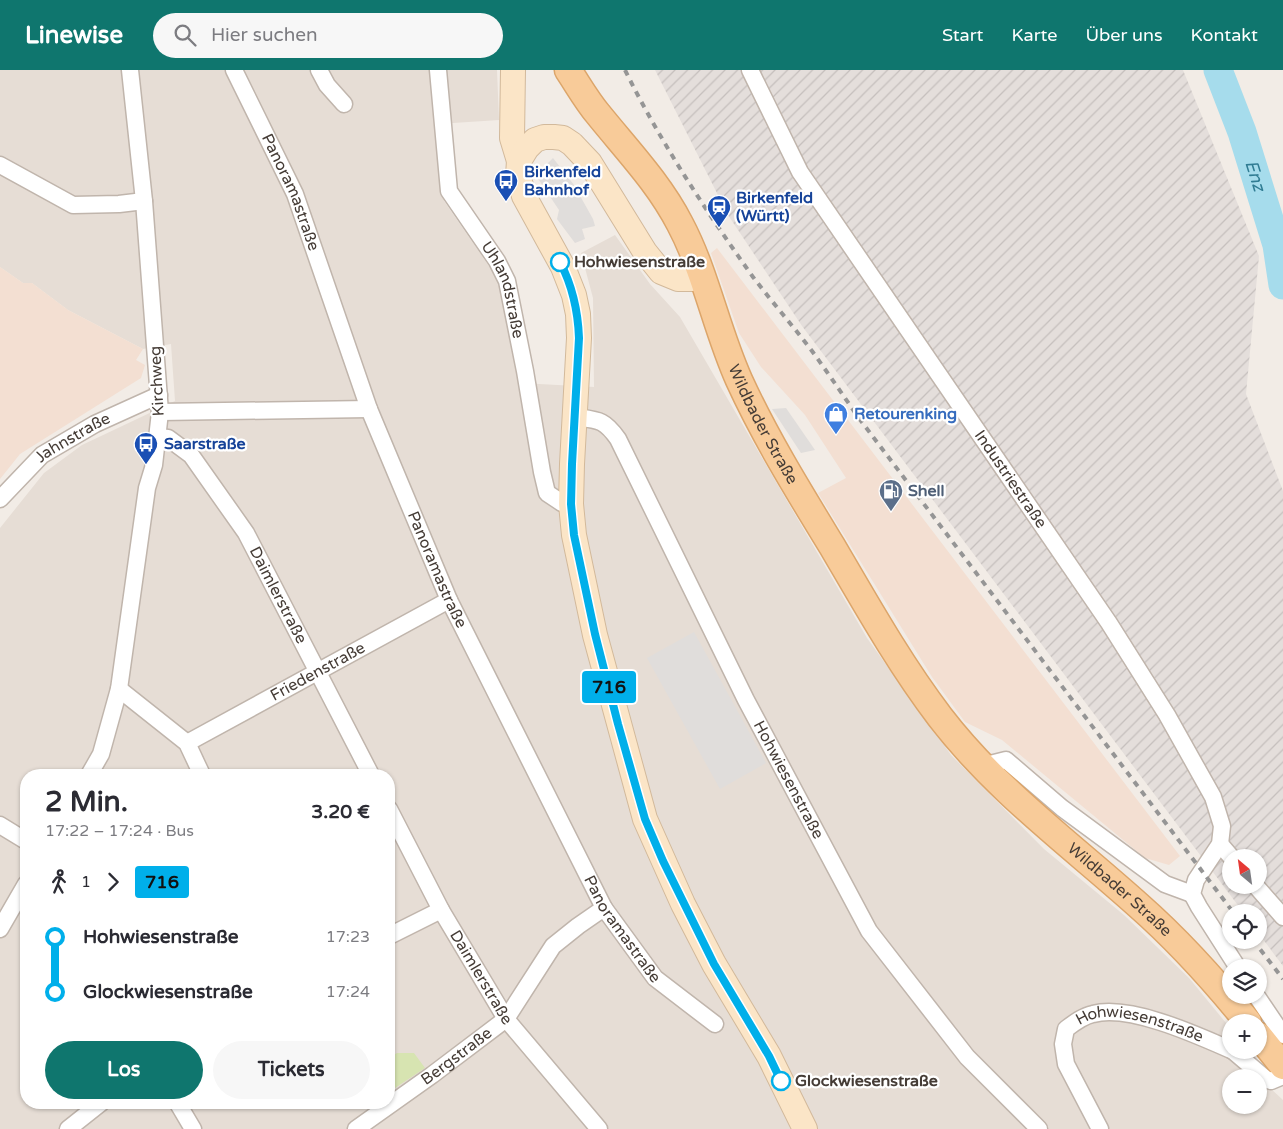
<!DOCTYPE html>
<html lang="de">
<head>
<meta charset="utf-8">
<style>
  :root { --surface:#fff; --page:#f7f7f7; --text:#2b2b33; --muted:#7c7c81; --accent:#0f766e }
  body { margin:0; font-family:"Varela Round",sans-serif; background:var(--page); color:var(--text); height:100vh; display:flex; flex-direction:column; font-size:19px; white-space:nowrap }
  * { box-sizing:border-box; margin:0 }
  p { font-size:16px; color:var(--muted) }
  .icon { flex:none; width:28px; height:28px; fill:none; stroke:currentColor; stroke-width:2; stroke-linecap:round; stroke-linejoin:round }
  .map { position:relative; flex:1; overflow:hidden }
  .sheet { position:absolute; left:20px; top:699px; width:375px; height:340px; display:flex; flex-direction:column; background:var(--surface); border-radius:20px; box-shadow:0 1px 4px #0004 }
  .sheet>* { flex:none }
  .badge { padding:0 10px; border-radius:4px; font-size:18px; line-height:32px }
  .needle { width:32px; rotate:331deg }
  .buttons { position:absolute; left:1222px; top:779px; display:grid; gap:10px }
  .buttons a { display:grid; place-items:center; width:45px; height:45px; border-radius:50%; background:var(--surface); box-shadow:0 1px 4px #0004; font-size:25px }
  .map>.badge { position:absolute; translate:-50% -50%; box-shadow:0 0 0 2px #fff }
  .legs { display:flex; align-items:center; gap:8px; height:55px; padding:0 25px; font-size:16px }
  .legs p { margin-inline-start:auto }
  .overview { display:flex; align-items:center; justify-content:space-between; height:85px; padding:0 25px }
  h1 { font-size:28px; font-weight:700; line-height:38px }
  .cta { display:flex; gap:10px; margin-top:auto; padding:10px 25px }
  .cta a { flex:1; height:58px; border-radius:30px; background:var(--accent); color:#fff; font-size:20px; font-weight:700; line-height:58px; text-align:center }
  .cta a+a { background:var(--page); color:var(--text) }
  ul { padding:0 25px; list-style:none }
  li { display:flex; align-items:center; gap:18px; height:55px; font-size:19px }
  li i { display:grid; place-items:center; width:8px; height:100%; margin:0 6px; background:currentColor }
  li i::after { content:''; width:12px; height:12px; margin:-6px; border:4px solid; border-radius:50%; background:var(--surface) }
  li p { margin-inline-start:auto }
  li:first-child i { background:linear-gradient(#0000 50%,currentColor 0) }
  li:last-child i { background:linear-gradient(currentColor 50%,#0000 0) }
  header { display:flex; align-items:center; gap:30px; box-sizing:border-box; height:70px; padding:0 25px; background:var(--accent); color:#fff }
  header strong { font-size:24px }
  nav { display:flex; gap:28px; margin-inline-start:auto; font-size:18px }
  .search { width:350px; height:45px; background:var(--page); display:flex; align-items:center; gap:12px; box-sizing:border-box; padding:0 18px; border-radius:28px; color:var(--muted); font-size:19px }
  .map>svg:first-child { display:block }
  .residential { fill:#e6ddd5; fill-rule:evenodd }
  .commercial { fill:#f3dfd2 }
  .industrial { fill:url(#industrial-furrows); fill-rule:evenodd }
  .green { fill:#d7e4b1 }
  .parking { fill:#e0dddb }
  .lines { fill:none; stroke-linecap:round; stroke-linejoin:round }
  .river { stroke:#a6dcec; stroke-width:29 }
  .minor-casing { stroke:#c0b5ac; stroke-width:19 }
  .secondary-casing { stroke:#d2b99b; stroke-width:26 }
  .primary-casing { stroke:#dca56a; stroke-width:29 }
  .minor { stroke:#fff; stroke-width:16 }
  .secondary { stroke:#fbe5c7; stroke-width:24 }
  .primary { stroke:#f8cb99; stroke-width:26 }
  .rail { stroke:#959595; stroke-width:4; stroke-dasharray:6 6; stroke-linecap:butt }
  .line-1-casing { stroke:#fff; stroke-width:11 }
  .line-1 { stroke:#00afea; stroke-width:8 }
  .stop-1-dot { fill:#fff; stroke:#00afea; stroke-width:2.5 }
  .labels { text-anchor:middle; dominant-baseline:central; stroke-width:4.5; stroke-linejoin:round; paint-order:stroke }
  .transit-label { font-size:16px; font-weight:bold; fill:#164399; stroke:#fff; text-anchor:start }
  .street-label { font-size:16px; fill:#453c36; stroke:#fff }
  .stop-label { font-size:16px; font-weight:bold; fill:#453c36; stroke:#fff; text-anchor:start }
  .shop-label { font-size:16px; font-weight:bold; fill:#366cbe; stroke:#fff; text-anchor:start }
  .service-label { font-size:16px; font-weight:bold; fill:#4e5e75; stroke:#fff; text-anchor:start }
  .water-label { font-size:18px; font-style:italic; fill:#307c93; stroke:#fff }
</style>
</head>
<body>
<header>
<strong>Linewise</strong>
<div class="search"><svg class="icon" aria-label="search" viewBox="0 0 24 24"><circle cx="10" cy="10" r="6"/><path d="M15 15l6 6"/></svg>Hier suchen</div>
<nav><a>Start</a><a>Karte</a><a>Über uns</a><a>Kontakt</a></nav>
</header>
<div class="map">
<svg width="1283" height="1059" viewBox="0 0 1283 1059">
  <defs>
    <pattern id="industrial-furrows" width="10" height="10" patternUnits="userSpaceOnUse" patternTransform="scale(1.25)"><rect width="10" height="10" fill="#e4dedb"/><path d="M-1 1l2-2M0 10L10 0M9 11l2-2" fill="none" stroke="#c5bfbd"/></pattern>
  </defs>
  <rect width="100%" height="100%" fill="#f2ece6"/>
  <path class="residential" d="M0 0H497L499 50 438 54 444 131 504 218 521 313 594 317 593 228 581 183 615 165 650 214 680 247 867 568 951 685 1044 779 1124 845 1189 908 1231 959V980L1258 1007 1231 1008V1035H1259V1008L1283 1030V1059H0V458L44 403 82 375 175 331 171 274 143 279 68 240 32 213H23L0 197ZM26 705H389V1032H26Z"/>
  <g class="commercial">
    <path d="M717 178 1180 786 1169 795 1145 788 1002 670 965 652 932 607 818 423 846 408 805 345 761 297 739 263 711 183Z"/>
    <path d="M0 197 23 213H32L68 240 143 279 136 290 145 295 141 308 20 384 0 409Z"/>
  </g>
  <path class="industrial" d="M655 0H1183L1259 186 1246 324 1283 421V896L1259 864V842H1243L802 256 728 145ZM1231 788H1259V815H1231Z"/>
  <path class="green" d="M397 983H414L425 998 389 1022V988Z"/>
  <g class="parking">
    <path d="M553 88 574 115 593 149 595 156 582 159 585 169 575 173 557 149 559 140 537 107 538 103Z"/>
    <path d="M786 338 815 380 801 383 772 339Z"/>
    <path d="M694 562 766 693 720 719 647 588Z"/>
  </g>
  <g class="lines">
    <path class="river" id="s1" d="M1218 0 1242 62 1277 175 1283 215"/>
    <g class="minor-casing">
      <g id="minor">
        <path id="s2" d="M234 0 295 124 369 339 449 530 604 838 655 908 715 954"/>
        <path d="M319 0 327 15 344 34"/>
        <path id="s3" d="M438 0 449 121 497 191 507 211 525 301 542 402 547 423 562 433 571 434"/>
        <path id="s4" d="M750 0 800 102 1109 553 1167 645 1213 727 1222 756 1220 774 1196 810 1192 824 1199 837 1238 898"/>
        <path d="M0 95 73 135 119 134 144 131"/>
        <path d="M160 342 369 339"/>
        <path id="s5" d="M575 347C598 350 604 349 618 369L746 630 869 861 967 987 1039 1059"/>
        <path id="s6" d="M158 367 168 368 191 385 246 463 371 705"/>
        <path id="s7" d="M0 429 42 385 95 354 159 325"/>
        <path d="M119 619 187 673 202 705"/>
        <path id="s8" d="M187 673 449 530"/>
        <path d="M982 696 1006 690 1062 738 1165 814 1192 824"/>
        <path d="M89 705 101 684 119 619 147 418 154 395 160 342 144 131 130 0"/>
        <path id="s9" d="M389 739 441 840 506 949 599 1059"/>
        <path d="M0 755 26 771"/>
        <path d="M1220 774 1232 788"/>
        <path d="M1255 815 1283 847"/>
        <path d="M0 859 26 814"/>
        <path d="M389 866 441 840"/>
        <path d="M1256 925 1283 965"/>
        <path d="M1232 980 1266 1009 1271 1011 1283 1006"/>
        <path d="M177 1032 193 1059"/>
        <path d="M68 1059 102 1032"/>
        <path id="s10" d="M356 1059 432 1005 506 949 553 876 578 856 604 838"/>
        <path id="s11" d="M1100 1059 1066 994 1063 974 1066 959C1074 953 1083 946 1093 944 1129 934 1197 965 1231 980"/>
      </g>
    </g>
    <g class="secondary-casing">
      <g id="secondary">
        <path d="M513 0 512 68 519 91"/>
        <path d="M701 206 691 209H678L661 202 645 182 590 93 572 74 563 68 554 67H544L535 70 527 78 519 91 518 105 524 126 563 197 574 225 578 244 579 268 572 394 571 434 574 465 595 565 645 749 683 834 714 894 769 986 805 1059"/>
      </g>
    </g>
    <g class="primary-casing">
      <g id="primary">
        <path id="s12" d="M568 0C578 15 587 31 598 44 627 80 659 113 680 154 706 203 716 259 739 310 765 367 799 422 832 476 866 534 899 593 940 647 996 720 1070 774 1138 835 1179 871 1214 910 1248 952"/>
        <path d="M1259 966 1283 996"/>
      </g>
    </g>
    <use href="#minor" class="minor"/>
    <use href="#secondary" class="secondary"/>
    <use href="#primary" class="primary"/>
    <g class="rail">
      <path d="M625 0C661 73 706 141 753 207 772 232 793 256 812 281 828 303 843 325 858 347L1233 842"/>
      <path d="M1253 870 1283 909"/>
    </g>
  </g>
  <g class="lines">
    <g class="line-1-casing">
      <path id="line-1" d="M560 192C573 217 578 241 579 268L572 394 571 434 574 465 595 564 618 654 645 749 663 791 714 894 769 986 781 1011"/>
    </g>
    <use href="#line-1" class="line-1"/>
  </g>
  <defs>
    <g id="bus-pin" transform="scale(1.25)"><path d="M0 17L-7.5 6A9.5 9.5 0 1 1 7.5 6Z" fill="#1a4fb4" stroke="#fff"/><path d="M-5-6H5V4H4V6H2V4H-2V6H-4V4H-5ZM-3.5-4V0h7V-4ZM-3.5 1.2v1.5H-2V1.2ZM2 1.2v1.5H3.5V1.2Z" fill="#fff"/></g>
    <g id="station-pin" transform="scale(1.25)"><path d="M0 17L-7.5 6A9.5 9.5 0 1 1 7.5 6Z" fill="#1a4fb4" stroke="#fff"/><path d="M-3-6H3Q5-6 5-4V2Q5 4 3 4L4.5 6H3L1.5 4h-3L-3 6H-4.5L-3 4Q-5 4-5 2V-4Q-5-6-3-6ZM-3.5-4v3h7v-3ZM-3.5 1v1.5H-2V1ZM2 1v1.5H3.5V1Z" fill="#fff"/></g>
    <g id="shop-pin" transform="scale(1.25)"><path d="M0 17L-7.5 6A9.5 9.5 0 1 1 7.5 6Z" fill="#3f7fe0" stroke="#fff"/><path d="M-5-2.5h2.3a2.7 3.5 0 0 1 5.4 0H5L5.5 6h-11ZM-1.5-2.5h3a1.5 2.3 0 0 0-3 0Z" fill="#fff"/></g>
    <g id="fuel-pin" transform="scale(1.25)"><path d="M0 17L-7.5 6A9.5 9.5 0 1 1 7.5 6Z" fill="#5c6f8a" stroke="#fff"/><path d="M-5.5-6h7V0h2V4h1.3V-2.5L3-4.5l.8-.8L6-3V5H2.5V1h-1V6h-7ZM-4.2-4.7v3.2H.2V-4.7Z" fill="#fff"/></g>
  </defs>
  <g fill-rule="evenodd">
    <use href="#bus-pin" x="506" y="111"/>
    <use href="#station-pin" x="719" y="137"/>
    <use href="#shop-pin" x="836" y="344"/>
    <use href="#bus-pin" x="146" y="374"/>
    <use href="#fuel-pin" x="891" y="421"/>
  </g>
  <g class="stop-1-dot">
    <circle cx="560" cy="192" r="9"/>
    <circle cx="781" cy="1011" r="9"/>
  </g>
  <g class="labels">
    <g class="transit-label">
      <text x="524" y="102">Birkenfeld<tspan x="524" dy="18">Bahnhof</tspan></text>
      <text x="736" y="128">Birkenfeld<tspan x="736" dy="18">(Württ)</tspan></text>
      <text x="164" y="374">Saarstraße</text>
    </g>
    <g class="street-label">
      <text stroke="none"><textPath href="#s2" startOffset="135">Panoramastraße</textPath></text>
      <text stroke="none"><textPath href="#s3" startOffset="236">Uhlandstraße</textPath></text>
      <text transform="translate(157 311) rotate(-93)">Kirchweg</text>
      <text stroke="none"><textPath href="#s12" startOffset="408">Wildbader Straße</textPath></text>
      <text stroke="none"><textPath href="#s7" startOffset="96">Jahnstraße</textPath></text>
      <text stroke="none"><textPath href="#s4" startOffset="486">Industriestraße</textPath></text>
      <text stroke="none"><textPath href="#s2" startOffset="540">Panoramastraße</textPath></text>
      <text stroke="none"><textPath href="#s6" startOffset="204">Daimlerstraße</textPath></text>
      <text stroke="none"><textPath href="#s8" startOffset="149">Friedenstraße</textPath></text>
      <text stroke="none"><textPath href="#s5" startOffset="432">Hohwiesenstraße</textPath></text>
      <text stroke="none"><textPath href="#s12" startOffset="1000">Wildbader Straße</textPath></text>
      <text stroke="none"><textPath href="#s2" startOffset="945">Panoramastraße</textPath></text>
      <text stroke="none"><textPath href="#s9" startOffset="192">Daimlerstraße</textPath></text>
      <text stroke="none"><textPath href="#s11" startOffset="188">Hohwiesenstraße</textPath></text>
      <text stroke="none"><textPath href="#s10" startOffset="124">Bergstraße</textPath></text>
    </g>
    <g class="stop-label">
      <text x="574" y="192">Hohwiesenstraße</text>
      <text x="795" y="1011">Glockwiesenstraße</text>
    </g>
    <g class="shop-label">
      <text x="854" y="344">Retourenking</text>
    </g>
    <g class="service-label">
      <text x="908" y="421">Shell</text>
    </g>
    <g class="water-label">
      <text stroke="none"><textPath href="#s1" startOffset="112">Enz</textPath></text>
    </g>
  </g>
</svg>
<div class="buttons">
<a><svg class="needle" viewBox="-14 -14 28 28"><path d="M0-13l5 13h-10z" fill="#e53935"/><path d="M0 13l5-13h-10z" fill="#7c7c81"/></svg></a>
<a><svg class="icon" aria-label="locate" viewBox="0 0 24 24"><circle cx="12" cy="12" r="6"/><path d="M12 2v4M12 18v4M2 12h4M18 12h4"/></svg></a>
<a><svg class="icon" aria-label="layers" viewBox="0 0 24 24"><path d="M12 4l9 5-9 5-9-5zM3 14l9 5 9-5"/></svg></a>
<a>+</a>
<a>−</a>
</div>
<b class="badge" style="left:609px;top:617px;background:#00afea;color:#111">716</b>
<section class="sheet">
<div class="overview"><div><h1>2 Min.</h1><p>17:22 – 17:24 · Bus</p></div><b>3.20 €</b></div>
<div class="legs"><svg class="icon" aria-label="walk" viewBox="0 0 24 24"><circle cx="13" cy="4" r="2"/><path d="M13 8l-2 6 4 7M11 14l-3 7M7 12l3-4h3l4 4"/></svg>1<svg class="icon" aria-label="forward" viewBox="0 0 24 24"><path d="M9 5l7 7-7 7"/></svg><b class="badge" style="background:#00afea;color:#111">716</b></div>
<ul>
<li><i style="color:#00afea"></i><b>Hohwiesenstraße</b><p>17:23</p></li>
<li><i style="color:#00afea"></i><b>Glockwiesenstraße</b><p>17:24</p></li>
</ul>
<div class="cta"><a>Los</a><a>Tickets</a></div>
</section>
</div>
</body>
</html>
